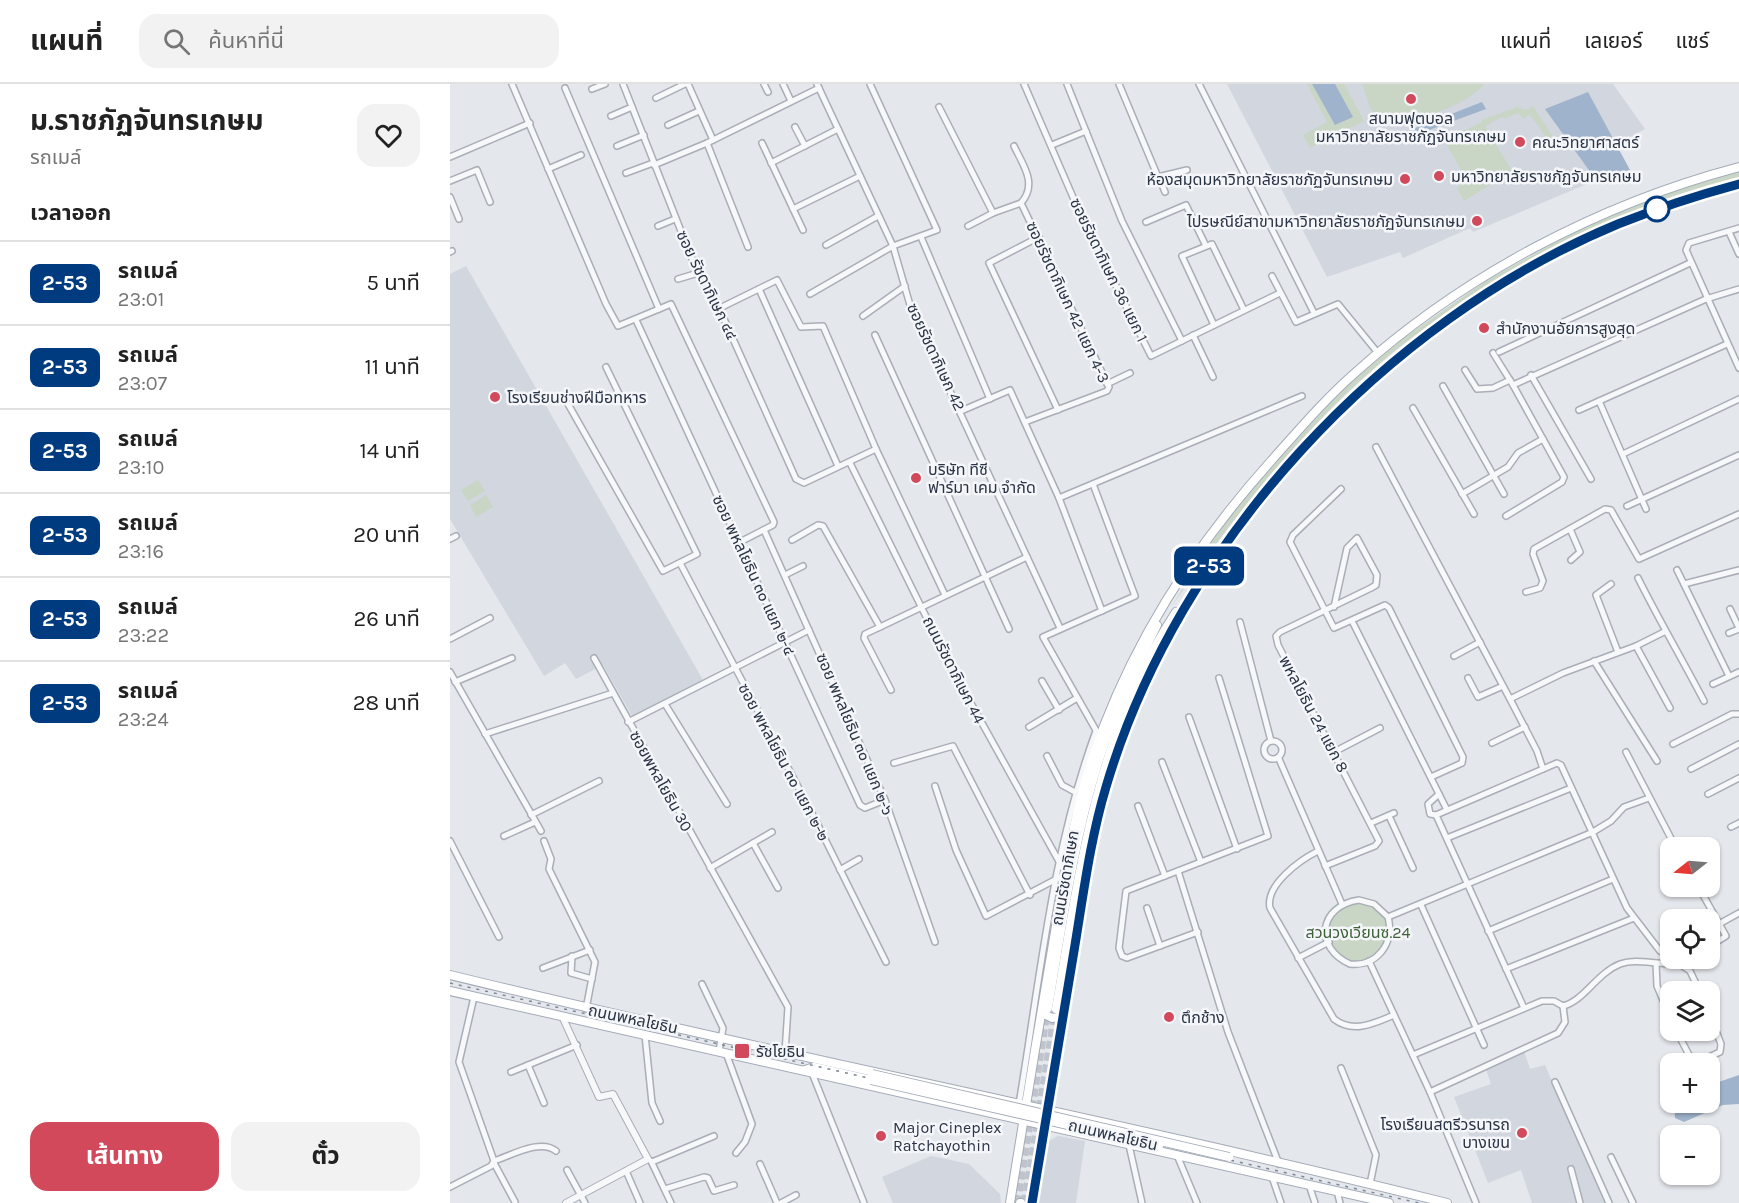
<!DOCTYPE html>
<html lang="th">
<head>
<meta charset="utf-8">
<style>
  :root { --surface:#fff; --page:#f2f2f2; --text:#222; --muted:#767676; --line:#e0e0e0; --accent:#d1495b }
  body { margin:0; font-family:Karla,"Noto Sans Thai",sans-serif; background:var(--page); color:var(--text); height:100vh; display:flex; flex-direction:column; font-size:22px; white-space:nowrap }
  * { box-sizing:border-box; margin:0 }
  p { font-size:20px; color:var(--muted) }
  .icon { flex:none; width:33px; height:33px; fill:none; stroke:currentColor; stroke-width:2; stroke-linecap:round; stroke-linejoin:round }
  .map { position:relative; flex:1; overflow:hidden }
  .panel { display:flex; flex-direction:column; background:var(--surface); width:450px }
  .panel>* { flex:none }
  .badge { padding:0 12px; border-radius:9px; font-size:21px; line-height:39px }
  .needle { width:39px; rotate:253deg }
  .controls { position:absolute; left:1210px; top:753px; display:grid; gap:12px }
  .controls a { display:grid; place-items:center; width:60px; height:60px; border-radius:12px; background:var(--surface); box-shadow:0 2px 4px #0004; font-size:30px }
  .map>.badge { position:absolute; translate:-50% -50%; box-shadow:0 0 0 3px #fff }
  h2 { padding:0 30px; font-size:22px; line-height:54px }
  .round { display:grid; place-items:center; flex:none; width:63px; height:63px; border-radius:18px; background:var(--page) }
  .summary { display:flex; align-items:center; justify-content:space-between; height:102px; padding:0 30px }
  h1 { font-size:28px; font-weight:700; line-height:45px }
  .button { display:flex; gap:12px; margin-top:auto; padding:12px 30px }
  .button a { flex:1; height:69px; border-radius:18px; background:var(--accent); color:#fff; font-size:24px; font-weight:700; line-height:69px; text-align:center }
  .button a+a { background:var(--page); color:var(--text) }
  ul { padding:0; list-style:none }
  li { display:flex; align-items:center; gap:18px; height:84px; padding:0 30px; border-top:2px solid var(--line) }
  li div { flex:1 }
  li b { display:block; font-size:22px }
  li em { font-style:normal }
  li .badge { min-width:66px; font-weight:700; text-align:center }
  header { display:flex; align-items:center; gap:36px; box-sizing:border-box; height:84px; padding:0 30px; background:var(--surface); border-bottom:2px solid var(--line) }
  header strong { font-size:28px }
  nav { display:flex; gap:33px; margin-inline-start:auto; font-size:21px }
  .search { width:420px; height:54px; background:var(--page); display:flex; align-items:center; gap:15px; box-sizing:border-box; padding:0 21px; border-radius:18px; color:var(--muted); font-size:22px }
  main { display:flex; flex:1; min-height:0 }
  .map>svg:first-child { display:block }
  .built { fill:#d2d6de }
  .green { fill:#c9d6c5 }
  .water { fill:#9fb4cc }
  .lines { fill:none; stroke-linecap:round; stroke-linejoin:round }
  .primary-tunnel { stroke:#bfc3cb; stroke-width:8; stroke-dasharray:8 4; stroke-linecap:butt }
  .minor-casing { stroke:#a9aeb7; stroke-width:8 }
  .tertiary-casing { stroke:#a9aeb7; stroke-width:8 }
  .primary-casing { stroke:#a3abb8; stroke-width:10 }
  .minor { stroke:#f7f8fa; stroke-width:5 }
  .tertiary { stroke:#f7f8fa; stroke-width:6 }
  .primary { stroke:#fff; stroke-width:8 }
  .rail { stroke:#7d8696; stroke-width:1.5; stroke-dasharray:3 6; stroke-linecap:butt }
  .primary-bridge-casing { stroke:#a3abb8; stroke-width:10; stroke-linecap:butt }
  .primary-bridge { stroke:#fff; stroke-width:8 }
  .line-casing { stroke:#fff; stroke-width:14 }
  .line { stroke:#003b80; stroke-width:9 }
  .poi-dot { fill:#d1495b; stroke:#f4f6f9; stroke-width:2 }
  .stop-dot { fill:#fff; stroke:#003b80; stroke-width:3 }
  .labels { text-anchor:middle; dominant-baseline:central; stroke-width:5; stroke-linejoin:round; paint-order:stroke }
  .poi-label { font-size:16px; fill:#2b3445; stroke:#f4f6f9; text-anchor:start }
  .street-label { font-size:16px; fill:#2b3445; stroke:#f4f6f9 }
  .park-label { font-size:16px; fill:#3f6138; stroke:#f4f6f9 }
</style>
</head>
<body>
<header>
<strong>แผนที่</strong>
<div class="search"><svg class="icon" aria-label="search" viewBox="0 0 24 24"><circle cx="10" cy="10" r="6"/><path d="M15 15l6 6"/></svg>ค้นหาที่นี่</div>
<nav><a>แผนที่</a><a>เลเยอร์</a><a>แชร์</a></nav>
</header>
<main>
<section class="panel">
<div class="summary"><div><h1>ม.ราชภัฏจันทรเกษม</h1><p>รถเมล์</p></div><a class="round"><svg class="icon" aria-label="heart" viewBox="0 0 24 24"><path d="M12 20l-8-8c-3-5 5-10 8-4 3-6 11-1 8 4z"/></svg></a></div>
<h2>เวลาออก</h2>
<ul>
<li><span class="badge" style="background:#003b80;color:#fff">2-53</span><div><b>รถเมล์</b><p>23:01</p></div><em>5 นาที</em></li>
<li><span class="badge" style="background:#003b80;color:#fff">2-53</span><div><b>รถเมล์</b><p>23:07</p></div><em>11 นาที</em></li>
<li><span class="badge" style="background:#003b80;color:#fff">2-53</span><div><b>รถเมล์</b><p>23:10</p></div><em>14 นาที</em></li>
<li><span class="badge" style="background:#003b80;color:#fff">2-53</span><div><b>รถเมล์</b><p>23:16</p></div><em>20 นาที</em></li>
<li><span class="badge" style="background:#003b80;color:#fff">2-53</span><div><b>รถเมล์</b><p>23:22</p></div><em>26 นาที</em></li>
<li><span class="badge" style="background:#003b80;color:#fff">2-53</span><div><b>รถเมล์</b><p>23:24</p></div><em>28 นาที</em></li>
</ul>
<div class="button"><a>เส้นทาง</a><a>ตั๋ว</a></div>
</section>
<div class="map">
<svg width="1289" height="1119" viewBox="0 0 1289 1119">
  <rect width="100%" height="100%" fill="#e4e7ec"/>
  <g class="built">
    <path d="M777 0H1163L1195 45 1165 61 1175 84 1023 148 1020 144 953 174 950 168 877 193Z"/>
    <path d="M16 182 253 596 182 632 153 581 126 595 115 579 94 592 0 435V190Z"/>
    <path d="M1074 967 1080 985 1095 981 1155 1119H1082L1071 1086 1038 1099 1004 1013 1041 1000 1036 985Z"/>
    <path d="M608 1052 635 1057 626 1119H588L599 1057Z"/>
    <path d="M481 1072 519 1080 550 1110 551 1119H443L432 1093Z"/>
  </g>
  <g class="green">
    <path d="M857 0H894L914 37 860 64 853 51 877 38Z"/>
    <path d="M912 0H1034C1020 21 955 43 931 38L920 23Z"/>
    <path d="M1083 22 1107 59 1102 61 1080 31 1073 35 1068 29 1055 35 1052 33 1035 42 1062 87 1014 117 1007 104 1017 97 994 56 1032 38V36L1067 23 1076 26Z"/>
    <path d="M1289 87V93C1196 115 1113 157 1033 207 1002 226 971 246 942 269 858 338 783 432 722 522L755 467 793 415 890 308 948 258 1037 196 1146 136 1198 115Z"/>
    <path d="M28 396 35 407 18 417 11 406Z"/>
    <path d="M36 411 43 423 26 433 20 421Z"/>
    <path d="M903 817C999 828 876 942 878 832Z"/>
  </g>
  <g class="water">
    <path d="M862 0H885L903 33 885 41Z"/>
    <path d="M1138 8 1180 86 1146 96 1095 25Z"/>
    <path d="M1032 18 1036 25 952 56 950 50Z"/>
    <path d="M1289 991V1020L1273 1021 1234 1038 1225 1034 1224 1019 1260 1018V1001Z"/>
  </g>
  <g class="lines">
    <g class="primary-tunnel">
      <path d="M567 1119 597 925"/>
      <path d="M575 1119 605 930"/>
    </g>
    <g class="minor-casing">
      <g id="minor">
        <path d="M62 0 156 220 168 242 221 220 324 438 323 441 290 458"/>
        <path d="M173 0 246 185 261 206 346 395 354 399 426 365"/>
        <path d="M238 0 263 56"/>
        <path d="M314 0 318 8"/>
        <path d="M333 0 341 17"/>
        <path d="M367 0 443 162 460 221 610 544"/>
        <path d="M574 0 632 134 701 272 830 209"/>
        <path d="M617 0 672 137 732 257"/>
        <path d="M669 0 708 93 737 86"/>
        <path d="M749 0 864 229"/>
        <path d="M115 4 209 225"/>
        <path d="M142 5 155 0"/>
        <path d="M206 14 235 0"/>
        <path d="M489 23 543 129 571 119 659 303 657 307 575 338"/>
        <path d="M161 32 182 23"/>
        <path d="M218 41 249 27"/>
        <path d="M345 43 355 62"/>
        <path d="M257 59 298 163"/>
        <path d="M312 59 353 146"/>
        <path d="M602 61 636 47"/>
        <path d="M167 62 194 51"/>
        <path d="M564 62C573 81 588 100 571 119"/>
        <path d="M0 73 80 39"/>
        <path d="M321 79 388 45"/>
        <path d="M204 81 257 59 369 4"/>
        <path d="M98 85 131 71"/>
        <path d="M176 89 203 79"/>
        <path d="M709 93 715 108"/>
        <path d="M0 97 27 86 40 118"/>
        <path d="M0 113 9 135"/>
        <path d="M343 125 410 92"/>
        <path d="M696 138 736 121 756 162"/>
        <path d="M208 142 225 135"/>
        <path d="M518 142 543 129"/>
        <path d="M1289 144 1239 159 1236 166 1289 284"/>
        <path d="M1279 148 1289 170"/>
        <path d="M471 153 540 315"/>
        <path d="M589 153 539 179 608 326"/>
        <path d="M376 161 428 132"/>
        <path d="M0 168 2 167"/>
        <path d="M822 192 846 238 888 220 928 269"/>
        <path d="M228 195 248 189"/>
        <path d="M309 205 388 382"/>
        <path d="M360 210 443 162 487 146 420 0"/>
        <path d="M270 224 327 196 351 243 373 242 426 365 495 511"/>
        <path d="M413 232 455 202"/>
        <path d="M186 236 410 721 415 724 435 716"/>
        <path d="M764 241 732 172 762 160 794 226"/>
        <path d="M425 251 559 545"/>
        <path d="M743 251 763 293"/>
        <path d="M1049 268 1240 179"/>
        <path d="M1043 269 1063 301 1256 215 1289 205"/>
        <path d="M1015 286 1027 305 1043 304 1060 296"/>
        <path d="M1081 291 1141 395"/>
        <path d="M657 300 680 289"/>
        <path d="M993 302 1054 410"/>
        <path d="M1149 317 1196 425"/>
        <path d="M118 320 213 487 247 470 156 283"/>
        <path d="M963 324 1024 430"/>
        <path d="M1129 326 1277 260"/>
        <path d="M511 327 560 306 609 414 652 527"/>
        <path d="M926 363 1060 615 1087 667 1093 685"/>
        <path d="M1173 370 1289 315"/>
        <path d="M400 379 503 587 616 790 536 832 506 766 485 702"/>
        <path d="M643 400 685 512 593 553 647 648"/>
        <path d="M891 405 843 451 840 458 884 544 935 521 939 524 1013 673 1012 679 981 693"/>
        <path d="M1012 410 1058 383 1068 369 1093 355"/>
        <path d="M609 414 852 312"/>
        <path d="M1177 422 1289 371"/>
        <path d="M1056 432 1112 398 1114 393 1063 301"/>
        <path d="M1120 445 1130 468 1121 476"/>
        <path d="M314 446 435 716 485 858"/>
        <path d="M0 455 6 452"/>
        <path d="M342 456 368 441 373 442 430 543 577 473"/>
        <path d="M230 479 365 735 436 878"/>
        <path d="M1227 486 1279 592"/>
        <path d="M335 491 353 482"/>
        <path d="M1188 494C1209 536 1232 575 1254 617"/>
        <path d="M1161 500 1146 511 1168 568"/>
        <path d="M1234 500 1289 486"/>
        <path d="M1076 508 1090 504 1093 497 1083 470 1084 465 1155 425 1161 426 1189 475 1289 430"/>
        <path d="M1280 525 1289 544"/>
        <path d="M902 537 997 726"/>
        <path d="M790 538 821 657"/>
        <path d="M430 543 415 550 414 554 441 606"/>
        <path d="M1279 549 1289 545"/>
        <path d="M0 555 40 534"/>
        <path d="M1186 562 1220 624"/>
        <path d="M1004 572 1030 558"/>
        <path d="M144 574 338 923 335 969"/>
        <path d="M1144 577 1207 677"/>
        <path d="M0 588 91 747"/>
        <path d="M1018 594 1028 613 1053 602"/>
        <path d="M592 597 609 626"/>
        <path d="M5 598 62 574"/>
        <path d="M1263 600 1289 588"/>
        <path d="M1060 615 1113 589 1186 562 1214 548"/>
        <path d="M215 620 277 720"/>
        <path d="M739 633 787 765"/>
        <path d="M178 638 359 546"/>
        <path d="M579 643 627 614"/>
        <path d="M35 650 163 609"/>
        <circle cx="823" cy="666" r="9"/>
        <path d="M1042 659 1075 643"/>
        <path d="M1223 660 1282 630H1289"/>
        <path d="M884 668 930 644"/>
        <path d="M1176 668 1226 764"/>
        <path d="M597 672 612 701 625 708"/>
        <path d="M829 675 892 820"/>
        <path d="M712 678 751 778"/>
        <path d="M444 679 503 662 580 811"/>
        <path d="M1241 685 1289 660"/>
        <path d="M1258 710 1289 694"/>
        <path d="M688 722 715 792"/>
        <path d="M81 731 149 697"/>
        <path d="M986 731 980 730 978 720 989 710"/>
        <path d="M939 732 963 784"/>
        <path d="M921 739 944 729"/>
        <path d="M1281 743 1289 739"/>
        <path d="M54 752 85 738"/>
        <path d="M997 754 1121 704"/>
        <path d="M0 757 49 853"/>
        <path d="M94 757 101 775 99 785 145 878 136 925"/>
        <path d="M303 759 328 804"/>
        <path d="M868 767C850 776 815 801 820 824L884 935C903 950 925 939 944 931"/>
        <path d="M875 782 925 762 929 757 828 561 826 552 830 548 921 504 926 501 927 491 907 454 897 464 884 523"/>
        <path d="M260 784 322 748"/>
        <path d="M390 786 409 775"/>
        <path d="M728 787 778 948 829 1080"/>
        <path d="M1248 802 1276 852 1260 862"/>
        <path d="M909 816 924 820 938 833C945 859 927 883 900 880 864 864 868 822 909 816Z"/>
        <path d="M971 821 1034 961"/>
        <path d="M697 824 710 862"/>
        <path d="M938 833 1143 748 1161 737 1174 723 1199 714"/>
        <path d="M1269 840 1289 829"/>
        <path d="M1038 847 1163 795"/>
        <path d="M748 848 677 874 672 872 669 864 676 807 818 752 769 594"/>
        <path d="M122 872 121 889 142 895"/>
        <path d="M848 874 879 858"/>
        <path d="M919 877 980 1008 1026 1119"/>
        <path d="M1206 879 1207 902 1221 935"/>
        <path d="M93 884 140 866"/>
        <path d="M1056 885 1184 834"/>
        <path d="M252 900 273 944 269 967"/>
        <path d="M1113 922C1134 917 1147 889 1170 880 1192 872 1219 887 1239 874"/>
        <path d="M1074 924 986 731 1107 679 1111 681 1177 824 1210 867 1240 887 1250 908"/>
        <path d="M1226 946 1239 971 1248 978 1270 968 1271 960 1260 931"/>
        <path d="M195 951 202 1019 210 1037"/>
        <path d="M276 969 302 1040 295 1058 286 1069"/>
        <path d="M963 971 1092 917H1104L1113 922"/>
        <path d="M78 981 94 1019"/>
        <path d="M891 984 926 1071 920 1100"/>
        <path d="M61 988 127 961"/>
        <path d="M362 989 414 1119"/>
        <path d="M1105 998 1159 1119"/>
        <path d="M980 1008 1108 949 1115 938 1113 922"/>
        <path d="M569 1020C590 896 602 766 646 647"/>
        <path d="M679 1061 692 1119"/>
        <path d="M727 1071 747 1119"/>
        <path d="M1161 1073 1183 1119"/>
        <path d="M44 1077C60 1072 91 1054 106 1067"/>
        <path d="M201 1077 221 1119"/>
        <path d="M202 1078 264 1052"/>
        <path d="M44 1079 65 1118"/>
        <path d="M310 1080 327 1119"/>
        <path d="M1121 1085 1130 1119"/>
        <path d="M117 1086 135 1119"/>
        <path d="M176 1087 190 1119"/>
        <path d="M822 1093 831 1119"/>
        <path d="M859 1101 865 1119"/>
        <path d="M0 1103 41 1082 44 1077 9 978 24 913"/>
        <path d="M215 1105 254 1093 258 1094 264 1107 284 1101"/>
        <path d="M887 1107 890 1119"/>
        <path d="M331 1119 346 1111"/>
      </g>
    </g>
    <g class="tertiary-casing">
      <path id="tertiary" d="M112 932 149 1013 163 1010 198 1075 116 1119"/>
    </g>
    <g class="primary-casing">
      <g id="primary">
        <path d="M0 891C331 972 666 1036 997 1119"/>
        <path d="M0 907 939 1119"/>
        <path d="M594 923 596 931 602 934 608 933 613 926"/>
        <path d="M598 924C612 842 623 759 648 679 663 631 685 586 707 541"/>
        <path d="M606 925C630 785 646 650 726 528"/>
        <path d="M355 986 364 983 417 995"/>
        <path d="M560 1119C575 1027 590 934 606 842 616 786 624 729 642 675 679 564 743 464 821 377 848 347 875 315 906 288 1014 191 1149 120 1289 83"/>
        <path d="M570 1119H571"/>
        <path d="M582 1119C596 1035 610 951 624 867 633 813 640 756 656 703 728 456 932 239 1168 140 1208 123 1248 111 1289 100"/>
      </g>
    </g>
    <use href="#minor" class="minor"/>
    <use href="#tertiary" class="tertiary"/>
    <use href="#primary" class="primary"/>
    <path class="rail" d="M0 899 969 1119"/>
    <g class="primary-bridge-casing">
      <g id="primary-bridge">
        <path d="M422 990 779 1073"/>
        <path d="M421 996 709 1062"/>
      </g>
    </g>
    <use href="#primary-bridge" class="primary-bridge"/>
  </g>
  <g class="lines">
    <g class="line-casing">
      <path id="line" d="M582 1119C596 1035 610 951 624 867 633 813 640 756 656 703 728 459 934 237 1168 140 1208 124 1248 111 1289 100"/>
    </g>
    <use href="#line" class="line"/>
  </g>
  <g class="poi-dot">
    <circle cx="961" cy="15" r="6"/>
    <circle cx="1070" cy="58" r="6"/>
    <circle cx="989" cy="92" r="6"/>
    <circle cx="955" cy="95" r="6"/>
    <circle cx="1027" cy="137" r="6"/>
    <circle cx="1034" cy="244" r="6"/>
    <circle cx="45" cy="313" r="6"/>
    <circle cx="466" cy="394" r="6"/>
    <circle cx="719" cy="933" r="6"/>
    <rect x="284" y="959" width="16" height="16" rx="3"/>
    <circle cx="1072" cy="1049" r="6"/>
    <circle cx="431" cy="1052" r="6"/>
  </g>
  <circle class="stop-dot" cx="1207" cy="125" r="12"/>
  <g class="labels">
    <g class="poi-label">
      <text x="961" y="34" text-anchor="middle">สนามฟุตบอล<tspan x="961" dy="18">มหาวิทยาลัยราชภัฏจันทรเกษม</tspan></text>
      <text x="1082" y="58">คณะวิทยาศาสตร์</text>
      <text x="1001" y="92">มหาวิทยาลัยราชภัฏจันทรเกษม</text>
      <text x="943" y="95" text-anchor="end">ห้องสมุดมหาวิทยาลัยราชภัฏจันทรเกษม</text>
      <text x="1015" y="137" text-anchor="end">ไปรษณีย์สาขามหาวิทยาลัยราชภัฏจันทรเกษม</text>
      <text x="1046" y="244">สำนักงานอัยการสูงสุด</text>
      <text x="57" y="313">โรงเรียนช่างฝีมือทหาร</text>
      <text x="478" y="385">บริษัท ทีซี<tspan x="478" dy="18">ฟาร์มา เคม จำกัด</tspan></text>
      <text x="731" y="933">ตึกช้าง</text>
      <text x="306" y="967">รัชโยธิน</text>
      <text x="1060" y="1040" text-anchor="end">โรงเรียนสตรีวรนารถ<tspan x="1060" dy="18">บางเขน</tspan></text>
      <text x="443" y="1043">Major Cineplex<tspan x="443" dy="18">Ratchayothin</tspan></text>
    </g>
    <g class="street-label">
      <text transform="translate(659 186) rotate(64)">ซอยรัชดาภิเษก 36 แยก 1</text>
      <text transform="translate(257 201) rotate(64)">ซอย รัชดาภิเษก ๔๔</text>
      <text transform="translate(618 218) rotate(65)">ซอยรัชดาภิเษก 42 แยก 4-3</text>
      <text transform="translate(486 273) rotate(65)">ซอยรัชดาภิเษก 42</text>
      <text transform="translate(304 491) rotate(65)">ซอย พหลโยธิน ๓๐ แยก ๒-๔</text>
      <text transform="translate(504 586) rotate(63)">ถนนรัชดาภิเษก 44</text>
      <text transform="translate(864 630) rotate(62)">พหลโยธิน 24 แยก 8</text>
      <text transform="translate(405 650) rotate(67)">ซอย พหลโยธิน ๓๐ แยก ๒-๖</text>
      <text transform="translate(334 678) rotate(62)">ซอย พหลโยธิน ๓๐ แยก ๒-๒</text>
      <text transform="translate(211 697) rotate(61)">ซอยพหลโยธิน 30</text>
      <text transform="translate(615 794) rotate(-80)">ถนนรัชดาภิเษก</text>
      <text transform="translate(183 935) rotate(12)">ถนนพหลโยธิน</text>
      <text transform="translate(663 1051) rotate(13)">ถนนพหลโยธิน</text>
    </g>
    <g class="park-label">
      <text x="908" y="848">สวนวงเวียนซ.24</text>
    </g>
  </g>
</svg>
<div class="controls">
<a><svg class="needle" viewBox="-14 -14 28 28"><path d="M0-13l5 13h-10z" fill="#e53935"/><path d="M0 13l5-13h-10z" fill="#767676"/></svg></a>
<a><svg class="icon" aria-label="locate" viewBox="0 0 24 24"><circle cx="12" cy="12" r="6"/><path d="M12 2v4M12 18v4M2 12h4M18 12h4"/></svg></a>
<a><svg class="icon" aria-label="layers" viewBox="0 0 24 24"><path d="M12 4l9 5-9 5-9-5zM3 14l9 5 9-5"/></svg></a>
<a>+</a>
<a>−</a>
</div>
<b class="badge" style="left:759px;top:482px;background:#003b80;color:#fff">2-53</b>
</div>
</main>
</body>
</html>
